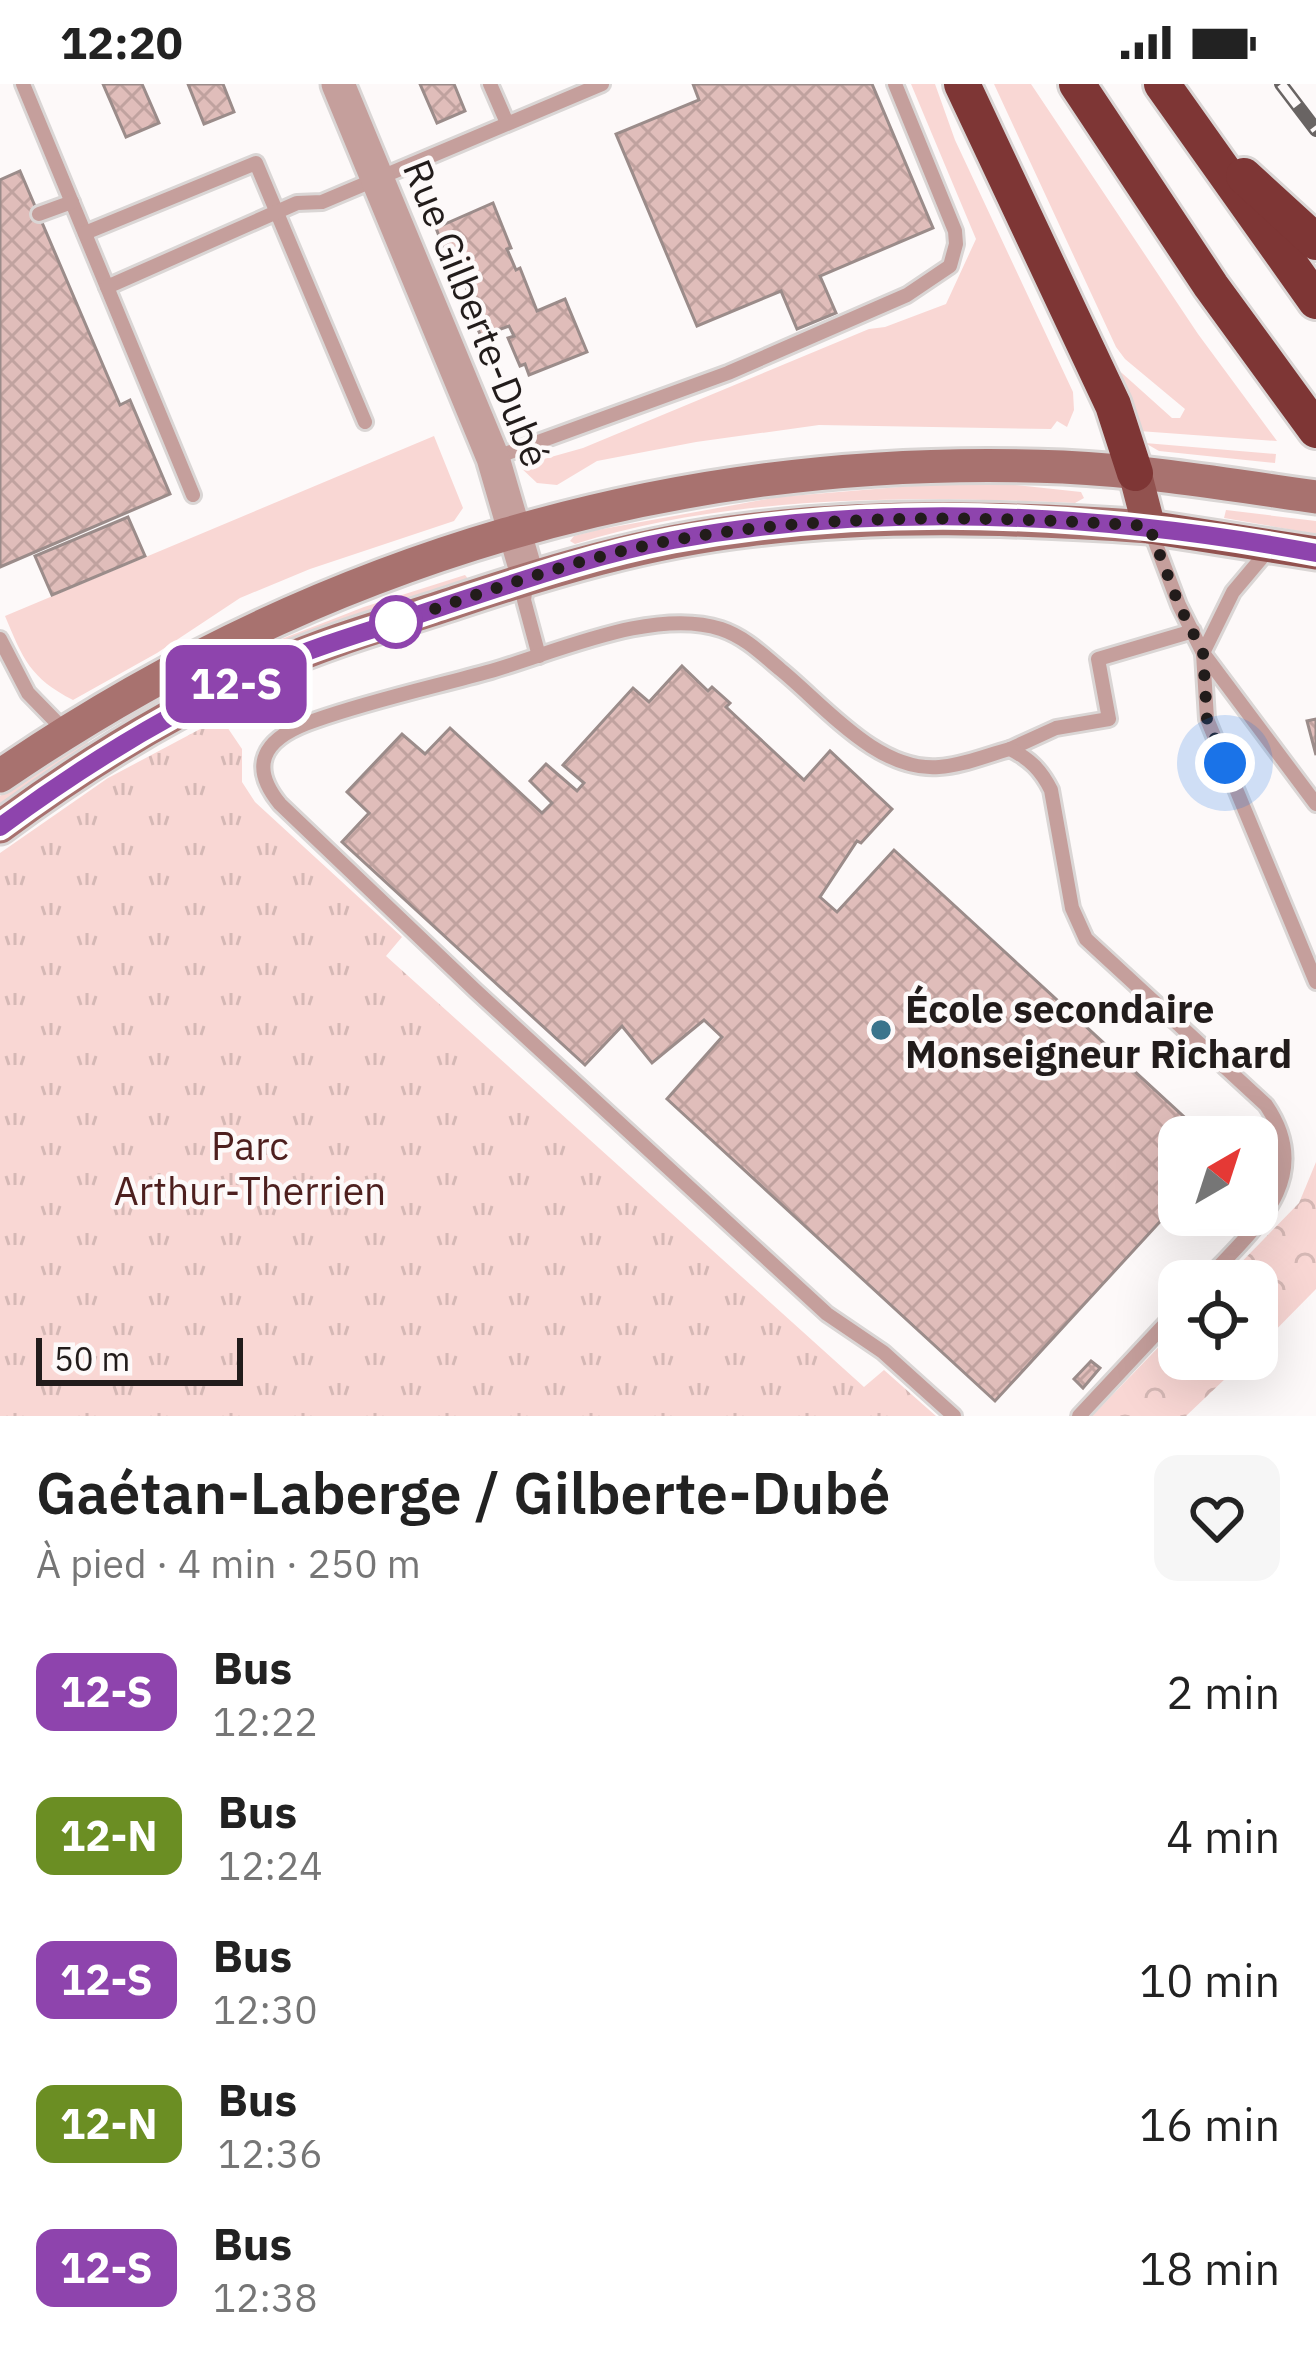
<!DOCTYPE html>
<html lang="fr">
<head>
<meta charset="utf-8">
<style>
  :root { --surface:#fff; --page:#f6f6f6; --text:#222; --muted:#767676 }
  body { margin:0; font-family:"IBM Plex Sans",sans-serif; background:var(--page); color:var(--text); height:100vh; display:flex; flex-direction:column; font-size:45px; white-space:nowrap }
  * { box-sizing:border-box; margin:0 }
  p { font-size:39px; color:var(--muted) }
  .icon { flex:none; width:66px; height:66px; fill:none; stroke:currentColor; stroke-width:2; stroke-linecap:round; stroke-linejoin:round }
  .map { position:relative; height:1332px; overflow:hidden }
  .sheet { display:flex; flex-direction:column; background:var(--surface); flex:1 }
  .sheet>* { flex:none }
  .badge { padding:0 24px; border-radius:18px; font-size:42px; line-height:78px }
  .needle { width:78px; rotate:39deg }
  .controls { position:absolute; left:1158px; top:1032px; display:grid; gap:24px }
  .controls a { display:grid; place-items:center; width:120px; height:120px; border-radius:24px; background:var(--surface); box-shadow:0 12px 48px #0002; font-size:60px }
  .scale { position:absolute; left:36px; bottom:30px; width:207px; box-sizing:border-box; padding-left:12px; border:6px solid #221c1b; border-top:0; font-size:33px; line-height:42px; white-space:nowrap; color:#221c1b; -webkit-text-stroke:9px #fdf9f9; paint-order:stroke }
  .you { position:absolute; width:60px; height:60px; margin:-30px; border:9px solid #fff; border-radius:50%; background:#1a73e8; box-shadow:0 0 0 18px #1a73e833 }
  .map>.badge { position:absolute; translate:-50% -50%; box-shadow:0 0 0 6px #fff }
  .round { display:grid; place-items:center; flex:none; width:126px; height:126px; border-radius:24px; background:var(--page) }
  .headline { display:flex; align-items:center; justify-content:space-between; height:204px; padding:0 36px }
  h1 { font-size:57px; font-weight:600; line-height:90px }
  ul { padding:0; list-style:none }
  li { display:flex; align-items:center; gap:36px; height:144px; padding:0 36px }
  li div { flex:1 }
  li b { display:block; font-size:45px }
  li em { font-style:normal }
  li .badge { min-width:132px; font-weight:700; text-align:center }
  .status { display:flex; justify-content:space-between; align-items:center; height:84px; padding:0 60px; background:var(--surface); direction:ltr }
  .status svg { height:33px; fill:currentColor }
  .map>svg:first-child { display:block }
  .grass { fill:#f9d7d4 }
  .forest { fill:url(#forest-crowns) }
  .park { fill:url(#park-tufts) }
  .building { fill:url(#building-cross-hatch); stroke:#9b8c8a; stroke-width:3 }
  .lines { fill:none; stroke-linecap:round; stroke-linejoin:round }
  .service-casing { stroke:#dad6d5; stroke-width:20 }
  .tertiary-casing { stroke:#dad6d5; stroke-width:39 }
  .secondary-casing { stroke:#dad6d5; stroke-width:39 }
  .primary-casing { stroke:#dad6d5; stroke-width:39 }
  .motorway-casing { stroke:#dad6d5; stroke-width:42 }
  .service { stroke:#c59f9c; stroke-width:14 }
  .tertiary { stroke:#c59f9c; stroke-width:33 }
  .secondary { stroke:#a8726f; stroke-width:33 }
  .primary { stroke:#92524f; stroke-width:33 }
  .motorway { stroke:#7e3635; stroke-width:36 }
  .rail-casing { stroke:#696463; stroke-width:14 }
  .rail { stroke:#fdf9f9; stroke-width:9; stroke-dasharray:27; stroke-linecap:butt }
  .line-casing { stroke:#fff; stroke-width:27 }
  .line { stroke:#8e44ad; stroke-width:18 }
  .walk { stroke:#221c1b; stroke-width:12; stroke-dasharray:0 21.6 }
  .stop-dot { fill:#fff; stroke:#8e44ad; stroke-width:6 }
  .poi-dot { fill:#3a748c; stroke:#fdf9f9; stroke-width:4.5 }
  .labels { text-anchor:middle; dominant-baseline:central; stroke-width:9; stroke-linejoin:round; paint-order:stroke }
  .street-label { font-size:39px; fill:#221c1b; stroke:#fdf9f9 }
  .poi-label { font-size:39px; font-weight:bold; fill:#221c1b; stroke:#fdf9f9; text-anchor:start }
  .park-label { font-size:39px; fill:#4d1f1e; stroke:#fdf9f9 }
</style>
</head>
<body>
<div class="status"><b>12:20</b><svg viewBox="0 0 49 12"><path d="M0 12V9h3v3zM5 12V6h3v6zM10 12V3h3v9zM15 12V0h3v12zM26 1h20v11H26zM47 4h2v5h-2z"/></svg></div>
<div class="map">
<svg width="1316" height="1332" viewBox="0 0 1316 1332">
  <defs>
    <pattern id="forest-crowns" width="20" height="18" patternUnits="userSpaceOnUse" patternTransform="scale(3)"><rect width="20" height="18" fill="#f9d7d4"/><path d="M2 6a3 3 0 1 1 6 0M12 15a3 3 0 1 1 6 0" fill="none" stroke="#d5b8b5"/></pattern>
    <pattern id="park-tufts" width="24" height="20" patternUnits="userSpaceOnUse" patternTransform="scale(3)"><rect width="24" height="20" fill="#f9d7d4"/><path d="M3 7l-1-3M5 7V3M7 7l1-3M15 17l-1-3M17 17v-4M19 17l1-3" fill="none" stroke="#d5b8b5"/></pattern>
    <pattern id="building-cross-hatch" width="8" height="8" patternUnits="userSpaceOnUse" patternTransform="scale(3)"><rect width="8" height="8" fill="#e0bdba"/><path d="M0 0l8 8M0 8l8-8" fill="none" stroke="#c0a29f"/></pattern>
  </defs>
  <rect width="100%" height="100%" fill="#fdf9f9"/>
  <g class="grass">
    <path d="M911 0H935L955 56 1073 308 1074 326 1067 343 1057 337 1051 345 819 341 696 358 597 377 557 401 537 399 519 382 583 364 869 245 885 243 946 220 976 155Z"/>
    <path d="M994 0H1031L1198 250 1277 357 1139 347 1113 281 1172 334H1180L1185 325 1125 275 1116 263Z"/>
    <path d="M434 352 463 424 454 437 310 485 240 514 157 569 73 616C30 594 23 575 5 532Z"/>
    <path d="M1145 359 1276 370 1275 379 1159 367Z"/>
    <path d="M948 399H997L1081 408 1084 414 1075 419C912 412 733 410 575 460L570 457 574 452 597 446 778 413Z"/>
    <path d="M1226 426 1316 437V450L1224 434Z"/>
    <path d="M465 491 469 496 124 642 121 636 243 570 364 523Z"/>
    <path d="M86 655 90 663 0 723V712Z"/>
  </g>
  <g class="forest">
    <path d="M1316 1078V1205L1257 1265V1197H1223L1299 1119Z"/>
    <path d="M1179 1242V1275H1246L1186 1332H1092Z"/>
  </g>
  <path class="park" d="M221 634 242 665V698L255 718 402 853 386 872 864 1303 884 1286 936 1332H0V769L108 694Z"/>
  <g class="building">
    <path d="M103 0H142L159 39 126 53Z"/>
    <path d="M188 0H223L234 28 204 40Z"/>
    <path d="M420 0H454L465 27 437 39Z"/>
    <path d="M693 0H872L933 144 820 192 836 229 797 245 781 207 697 242 616 50 699 16Z"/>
    <path d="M20 87 120 321 130 316 170 410 0 483V96Z"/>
    <path d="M493 119 511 164 507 165 516 186 520 184 537 227 565 215 587 268 529 291 525 280 520 282 508 254 514 252 509 242 481 252 462 210 468 208 458 185 452 187 436 144Z"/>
    <path d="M128 433 145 472 52 511 35 472Z"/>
    <path d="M682 582 708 607 712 603 730 619 726 623 804 696 830 667 892 725 861 759 857 757 820 813 837 828 894 766 1206 1053H1179V1117L995 1317 667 1015 722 953 704 936 652 979 622 942 585 981 342 758 369 729 347 708 402 650 425 670 450 644 542 729 552 719 530 697 546 680 577 707 584 699 563 681 633 604 649 618Z"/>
    <path d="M1316 635V671L1307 637Z"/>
    <path d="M1091 1277 1100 1284 1083 1304 1074 1295Z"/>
  </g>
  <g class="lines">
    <g class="service-casing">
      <g id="service">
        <path d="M23 0 193 411"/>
        <path d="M490 0 507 39"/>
        <path d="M39 130 72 118"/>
        <path d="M85 149 256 79 365 338"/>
        <path d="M107 203 297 119 322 118 602 0"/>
        <path d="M494 374 728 289 907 211 950 182 956 160 955 147 895 0"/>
        <path d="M1151 447 1179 521 1203 569 1316 720"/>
        <path d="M1270 464 1233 508 1203 569 1207 635 1316 898"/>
        <path d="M527 495 524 516 539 572"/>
        <path d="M0 555 28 609 66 648"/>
        <path d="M1010 665 1056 644 1109 635 1098 575 1193 547"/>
        <path d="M954 1332 883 1268 827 1230 476 907 280 720C244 676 271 651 316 636 373 616 433 603 491 587 557 568 655 523 721 545 745 553 762 570 781 586 825 622 878 688 939 683 962 682 987 671 1010 665 1030 675 1041 686 1051 706L1072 824 1086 855 1266 1021C1316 1094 1255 1144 1205 1197"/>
        <path d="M1079 1332 1179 1225"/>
      </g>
    </g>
    <g class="tertiary-casing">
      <path id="tertiary" d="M338 0 493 374 528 494"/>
    </g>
    <g class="secondary-casing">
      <g id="secondary">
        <path d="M0 692C316 475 680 367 1063 383 1148 387 1232 401 1316 413"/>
        <path d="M0 743C85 680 177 623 275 581 333 555 396 538 456 518 552 486 646 458 748 446 881 429 1015 434 1149 443"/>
      </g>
    </g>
    <g class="primary-casing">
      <path id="primary" d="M1135 389 1149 443 1316 469"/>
    </g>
    <g class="motorway-casing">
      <g id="motorway">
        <path d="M962 0 1113 321 1135 389"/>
        <path d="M1077 0 1211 202 1316 346"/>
        <path d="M1162 0 1316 217"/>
        <path d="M1244 92 1316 158"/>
      </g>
    </g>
    <use href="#service" class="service"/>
    <use href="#tertiary" class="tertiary"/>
    <use href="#secondary" class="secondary"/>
    <use href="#primary" class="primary"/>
    <use href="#motorway" class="motorway"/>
    <g class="rail-casing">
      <path id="rail" d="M1281 0 1316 46"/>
    </g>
    <use href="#rail" class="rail"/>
  </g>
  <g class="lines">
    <g class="line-casing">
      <path id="line" d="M0 743C85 680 177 624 274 581 323 559 377 545 429 527 509 501 589 472 673 456 884 417 1107 430 1316 469"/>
    </g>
    <use href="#line" class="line"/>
    <path class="walk" d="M396 538 385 542C480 510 575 474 674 456 830 428 991 432 1149 442L1179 521 1203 569 1207 635 1225 679"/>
  </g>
  <circle class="stop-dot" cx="396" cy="538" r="24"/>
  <circle class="poi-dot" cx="881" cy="946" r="12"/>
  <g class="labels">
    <g class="street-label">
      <text transform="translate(477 229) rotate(68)">Rue Gilberte-Dubé</text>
    </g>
    <g class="poi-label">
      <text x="905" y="924">École secondaire<tspan x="905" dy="45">Monseigneur Richard</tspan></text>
    </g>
    <g class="park-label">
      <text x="250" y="1061">Parc<tspan x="250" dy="45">Arthur-Therrien</tspan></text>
    </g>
  </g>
</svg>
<div class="controls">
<a><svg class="needle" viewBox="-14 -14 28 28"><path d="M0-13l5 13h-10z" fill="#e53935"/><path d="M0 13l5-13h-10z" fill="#767676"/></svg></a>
<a><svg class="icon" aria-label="locate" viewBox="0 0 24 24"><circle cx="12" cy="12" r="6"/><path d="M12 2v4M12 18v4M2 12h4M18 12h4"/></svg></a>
</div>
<div class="scale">50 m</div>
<div class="you" style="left:1225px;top:679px"></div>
<b class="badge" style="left:236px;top:600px;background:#8e44ad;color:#fff">12-S</b>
</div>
<section class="sheet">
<div class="headline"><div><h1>Gaétan-Laberge / Gilberte-Dubé</h1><p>À pied · 4 min · 250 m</p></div><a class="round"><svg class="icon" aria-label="heart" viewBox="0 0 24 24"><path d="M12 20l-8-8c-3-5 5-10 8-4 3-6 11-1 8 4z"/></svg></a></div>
<ul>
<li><span class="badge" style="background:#8e44ad;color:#fff">12-S</span><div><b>Bus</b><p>12:22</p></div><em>2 min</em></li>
<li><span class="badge" style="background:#6b8e23;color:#fff">12-N</span><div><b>Bus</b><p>12:24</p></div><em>4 min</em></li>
<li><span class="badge" style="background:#8e44ad;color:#fff">12-S</span><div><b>Bus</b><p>12:30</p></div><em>10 min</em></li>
<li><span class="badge" style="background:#6b8e23;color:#fff">12-N</span><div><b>Bus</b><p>12:36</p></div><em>16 min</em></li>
<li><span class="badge" style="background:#8e44ad;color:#fff">12-S</span><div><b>Bus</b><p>12:38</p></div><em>18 min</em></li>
</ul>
</section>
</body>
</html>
